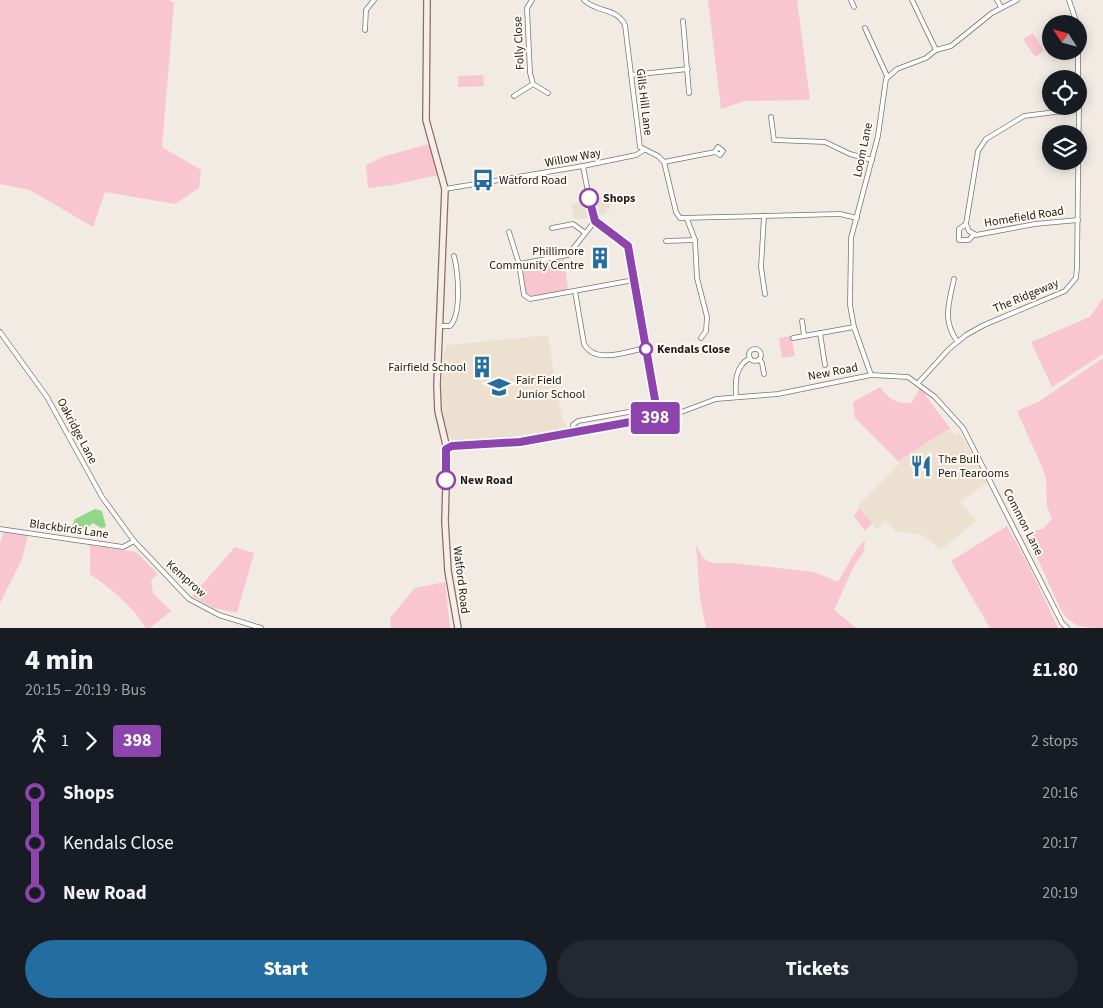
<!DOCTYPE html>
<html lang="en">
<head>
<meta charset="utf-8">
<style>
  :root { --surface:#171b24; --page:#242831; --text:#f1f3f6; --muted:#9ea1a6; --accent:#236da1 }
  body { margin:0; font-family:"Source Sans 3",sans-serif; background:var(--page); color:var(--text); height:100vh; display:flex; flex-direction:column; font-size:19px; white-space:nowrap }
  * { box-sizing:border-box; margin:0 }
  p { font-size:16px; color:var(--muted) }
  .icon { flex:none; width:28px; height:28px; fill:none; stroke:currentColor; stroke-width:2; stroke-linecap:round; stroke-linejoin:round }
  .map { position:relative; height:628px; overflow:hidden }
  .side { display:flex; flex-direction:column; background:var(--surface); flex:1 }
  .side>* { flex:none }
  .badge { padding:0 10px; border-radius:4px; font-size:18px; line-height:32px }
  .needle { width:32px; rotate:306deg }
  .fabs { position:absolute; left:1042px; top:15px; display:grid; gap:10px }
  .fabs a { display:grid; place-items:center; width:45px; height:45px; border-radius:50%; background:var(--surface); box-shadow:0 2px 12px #0003; font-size:25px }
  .map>.badge { position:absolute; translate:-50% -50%; box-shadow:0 0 0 2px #fff }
  .legs { display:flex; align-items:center; gap:8px; height:55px; padding:0 25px; font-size:16px }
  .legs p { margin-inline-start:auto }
  .headline { display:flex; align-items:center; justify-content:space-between; height:85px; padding:0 25px }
  h1 { font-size:28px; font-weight:800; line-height:38px }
  .action { display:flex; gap:10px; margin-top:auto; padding:10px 25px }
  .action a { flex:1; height:58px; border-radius:30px; background:var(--accent); color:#fff; font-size:20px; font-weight:800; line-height:58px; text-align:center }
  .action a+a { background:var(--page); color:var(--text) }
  ul { padding:0 25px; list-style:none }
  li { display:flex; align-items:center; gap:18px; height:50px; font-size:19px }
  li i { display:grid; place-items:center; width:8px; height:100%; margin:0 6px; background:currentColor }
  li i::after { content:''; width:12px; height:12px; margin:-6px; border:4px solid; border-radius:50%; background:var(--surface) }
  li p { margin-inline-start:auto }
  li:first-child i { background:linear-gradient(#0000 50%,currentColor 0) }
  li:last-child i { background:linear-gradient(currentColor 50%,#0000 0) }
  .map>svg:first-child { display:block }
  .built { fill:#ece0d1 }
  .green { fill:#f8c5d0 }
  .water { fill:#92d687 }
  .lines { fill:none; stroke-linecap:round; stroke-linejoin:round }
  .street-casing { stroke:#7b746d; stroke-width:5.5 }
  .secondary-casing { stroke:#7b746d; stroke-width:8 }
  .street { stroke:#fff; stroke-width:4 }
  .secondary { stroke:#fdece6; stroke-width:5.5 }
  .line-1-casing { stroke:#fff; stroke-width:11 }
  .line-1 { stroke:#8e44ad; stroke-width:8 }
  .stop-1-dot { fill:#fff; stroke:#8e44ad; stroke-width:2.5 }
  .labels { text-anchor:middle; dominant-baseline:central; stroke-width:4; stroke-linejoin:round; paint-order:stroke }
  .street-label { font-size:12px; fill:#1e1b18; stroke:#fff9f2 }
  .poi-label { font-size:12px; fill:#1e1b18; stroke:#fff9f2; text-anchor:start }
  .stop-label { font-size:12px; font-weight:bold; fill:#1e1b18; stroke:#fff9f2; text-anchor:start }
</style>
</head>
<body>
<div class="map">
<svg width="1103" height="628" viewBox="0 0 1103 628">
  <rect width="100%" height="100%" fill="#f2ebe3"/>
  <g class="built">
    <path d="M611 196 613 203 605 214 596 216 593 200Z"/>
    <path d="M585 202 588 218 574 219 571 204Z"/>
    <path d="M548 335 557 393 562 417 567 428 498 439 451 440 444 429 442 394 443 358 447 345Z"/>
    <path d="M950 428 955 435 960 433 988 482 960 502 976 521 941 550 923 535 896 531 885 520 877 529 858 506 899 464 898 461Z"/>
  </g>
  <g class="green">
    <path d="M0 0H168L174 3 162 147 201 170 199 188 175 204 105 192 93 227 30 190 0 184Z"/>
    <path d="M708 0H797L810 100 744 101 721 109Z"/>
    <path d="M1033 33 1044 51 1035 57 1023 39Z"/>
    <path d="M483 75 484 86 458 87V76Z"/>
    <path d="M429 144 438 175 393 185 368 188 366 165 385 156Z"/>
    <path d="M564 259 568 290 530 296 526 293 523 268Z"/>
    <path d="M1103 298V354L1052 387 1031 342 1090 317Z"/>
    <path d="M791 336 795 356 782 358 779 338Z"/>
    <path d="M1103 358V628C1085 628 1071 627 1061 610L1028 538 1031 531 1043 529 1052 519 1047 506 1046 479 1043 469 1017 411 1038 402Z"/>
    <path d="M880 387C888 398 898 406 912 402L920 388 950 428 898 461 855 418 853 402Z"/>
    <path d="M859 508 872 523 865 531 854 516Z"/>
    <path d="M1007 526 1029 566 1058 628H990L951 561Z"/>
    <path d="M4 532 28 535 22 559 0 603V543Z"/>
    <path d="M865 540 864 551 854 566 834 610 856 628H706L700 598 696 545 703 558 712 563H732L814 572 838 582 856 550Z"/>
    <path d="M88 545 136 552 158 574 151 580 153 593 171 611 150 628H146C133 606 110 588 90 574V547Z"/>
    <path d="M235 547 254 553 237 613 214 608 192 596Z"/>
    <path d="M445 582 450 628H391L390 618 415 588Z"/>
  </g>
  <path class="water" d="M95 509 102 511 106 527 101 528 93 523 83 531 75 529 72 526 75 519Z"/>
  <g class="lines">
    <g class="street-casing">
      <g id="street">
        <path d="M532 0 527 8 530 73 533 84 548 93"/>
        <path d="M584 0C597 13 616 7 625 25L640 147 658 156 664 162 676 212 680 218 840 214 857 218"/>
        <path d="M851 0 854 7"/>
        <path d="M912 0 936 50"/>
        <path d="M997 0 1001 7"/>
        <path d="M1069 0 1077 24"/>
        <path d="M683 21 689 93"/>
        <path d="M865 28 887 76"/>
        <path d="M365 30 366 10 374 0"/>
        <path d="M1078 51V79"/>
        <path d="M631 75 688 69"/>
        <path d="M514 96 533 84"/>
        <path d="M771 117 774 140 825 142 850 154 872 160"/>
        <path d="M664 162 715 152 718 147 723 151 720 155 715 152"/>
        <path d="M583 166 593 219 628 246 659 417"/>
        <path d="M445 189 583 166 636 155 644 150"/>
        <path d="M764 216 761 267 765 294"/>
        <path d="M687 219 695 240 697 278 707 317 706 331 701 338"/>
        <path d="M1078 220 1035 224 976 235 969 231 966 224 978 151 986 139 1024 116 1079 109"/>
        <path d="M595 221 568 255 519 264 524 295 530 299 634 280"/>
        <path d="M966 224 959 229V240H969L974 234"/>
        <path d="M552 228 573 224 584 232"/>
        <path d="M509 232 519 264"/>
        <path d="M666 241 695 240"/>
        <path d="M954 279C949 303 942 320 957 341"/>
        <path d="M575 291 584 344C595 365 628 351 646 348"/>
        <path d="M802 321 804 335"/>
        <path d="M440 326H450C462 314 458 272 454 256"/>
        <path d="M0 332 47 397 102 497 134 541 189 599 219 615 261 628"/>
        <path d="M820 333 825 365"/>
        <path d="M793 338 854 327"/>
        <circle cx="755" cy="355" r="6"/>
        <path d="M759 359 762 363 764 374"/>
        <path d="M871 375 854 327 850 305 851 238 878 136 886 79 897 69 926 58 936 50 951 46 992 13 1017 0"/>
        <path d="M918 383 949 349 966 335 984 325 1065 291 1076 278 1077 267 1079 104"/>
        <path d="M736 397C735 382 735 366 750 358"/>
        <path d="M574 432 573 425 578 421 657 407"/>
        <path d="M447 449 457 445 501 444 538 439 676 414 716 399 778 394 871 375 908 377 935 397 963 428 1062 623 1067 628"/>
        <path d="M0 529 123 547 134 541"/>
      </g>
    </g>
    <g class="secondary-casing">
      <path id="secondary" d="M427 0 426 120 445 189 437 385 438 411 447 449 445 521 448 571 458 628"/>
    </g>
    <use href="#street" class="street"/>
    <use href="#secondary" class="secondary"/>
  </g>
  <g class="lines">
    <g class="line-1-casing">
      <path id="line-1" d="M446 480V449L452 446 520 442 658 417 628 246 595 221 589 198"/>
    </g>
    <use href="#line-1" class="line-1"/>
  </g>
  <defs>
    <g id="bus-bare" transform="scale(1.725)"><path d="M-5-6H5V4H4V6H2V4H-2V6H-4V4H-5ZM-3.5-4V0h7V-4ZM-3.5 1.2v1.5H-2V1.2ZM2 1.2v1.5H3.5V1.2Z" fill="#236da1" stroke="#fff9f2" stroke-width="2.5" paint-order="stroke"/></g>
    <g id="building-bare" transform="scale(1.725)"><path d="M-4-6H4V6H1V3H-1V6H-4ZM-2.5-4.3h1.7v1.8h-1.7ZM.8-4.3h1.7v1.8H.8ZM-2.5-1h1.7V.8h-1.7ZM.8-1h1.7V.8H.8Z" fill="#236da1" stroke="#fff9f2" stroke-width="2.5" paint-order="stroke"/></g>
    <g id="school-bare" transform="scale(1.725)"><path d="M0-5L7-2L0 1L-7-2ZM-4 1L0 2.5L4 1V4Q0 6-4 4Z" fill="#236da1" stroke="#fff9f2" stroke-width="2.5" paint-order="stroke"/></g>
    <g id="restaurant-bare" transform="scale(1.725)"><path d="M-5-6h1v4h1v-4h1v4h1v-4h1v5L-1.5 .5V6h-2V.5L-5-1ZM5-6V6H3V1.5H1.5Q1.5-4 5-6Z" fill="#236da1" stroke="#fff9f2" stroke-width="2.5" paint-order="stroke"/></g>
  </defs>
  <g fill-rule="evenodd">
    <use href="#bus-bare" x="483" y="180"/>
    <use href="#building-bare" x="600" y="258"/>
    <use href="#building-bare" x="482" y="367"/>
    <use href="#school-bare" x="499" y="387"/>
    <use href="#restaurant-bare" x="921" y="466"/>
  </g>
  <g class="stop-1-dot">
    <circle cx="589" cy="198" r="9"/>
    <circle cx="646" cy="349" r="6"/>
    <circle cx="446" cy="480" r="9"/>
  </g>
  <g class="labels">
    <g class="street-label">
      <text transform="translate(519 43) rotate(-93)">Folly Close</text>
      <text transform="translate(644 102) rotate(83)">Gills Hill Lane</text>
      <text transform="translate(863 150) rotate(-78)">Loom Lane</text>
      <text transform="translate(573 158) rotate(-11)">Willow Way</text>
      <text transform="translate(1024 217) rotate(-9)">Homefield Road</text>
      <text transform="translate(1026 296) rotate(-23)">The Ridgeway</text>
      <text transform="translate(833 372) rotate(-11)">New Road</text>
      <text transform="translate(77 431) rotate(62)">Oakridge Lane</text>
      <text transform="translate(1023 522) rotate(63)">Common Lane</text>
      <text transform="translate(69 529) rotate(8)">Blackbirds Lane</text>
      <text transform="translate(186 579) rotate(42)">Kemprow</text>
      <text transform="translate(461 580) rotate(83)">Watford Road</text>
    </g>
    <g class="poi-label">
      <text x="499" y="180">Watford Road</text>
      <text x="584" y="251" text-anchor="end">Phillimore<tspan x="584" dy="14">Community Centre</tspan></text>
      <text x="466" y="367" text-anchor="end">Fairfield School</text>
      <text x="516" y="380">Fair Field<tspan x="516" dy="14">Junior School</tspan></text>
      <text x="938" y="459">The Bull<tspan x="938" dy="14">Pen Tearooms</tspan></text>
    </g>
    <g class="stop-label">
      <text x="603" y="198">Shops</text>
      <text x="657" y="349">Kendals Close</text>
      <text x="460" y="480">New Road</text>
    </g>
  </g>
</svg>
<div class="fabs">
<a><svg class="needle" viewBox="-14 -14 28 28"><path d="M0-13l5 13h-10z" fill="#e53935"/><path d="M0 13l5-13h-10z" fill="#9ea1a6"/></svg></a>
<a><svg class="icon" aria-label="locate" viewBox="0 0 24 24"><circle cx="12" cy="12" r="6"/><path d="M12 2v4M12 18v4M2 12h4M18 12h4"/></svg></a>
<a><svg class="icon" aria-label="layers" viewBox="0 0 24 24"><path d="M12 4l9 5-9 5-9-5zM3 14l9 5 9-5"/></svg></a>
</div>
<b class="badge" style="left:655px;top:418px;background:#8e44ad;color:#fff">398</b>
</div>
<section class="side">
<div class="headline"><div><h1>4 min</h1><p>20:15 – 20:19 · Bus</p></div><b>£1.80</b></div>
<div class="legs"><svg class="icon" aria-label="walk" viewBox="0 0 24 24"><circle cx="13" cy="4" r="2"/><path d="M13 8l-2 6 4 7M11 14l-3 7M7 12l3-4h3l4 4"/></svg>1<svg class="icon" aria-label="forward" viewBox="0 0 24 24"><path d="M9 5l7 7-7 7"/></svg><b class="badge" style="background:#8e44ad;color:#fff">398</b><p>2 stops</p></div>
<ul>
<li><i style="color:#8e44ad"></i><b>Shops</b><p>20:16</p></li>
<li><i style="color:#8e44ad"></i><span>Kendals Close</span><p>20:17</p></li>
<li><i style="color:#8e44ad"></i><b>New Road</b><p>20:19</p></li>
</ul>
<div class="action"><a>Start</a><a>Tickets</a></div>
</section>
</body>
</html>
